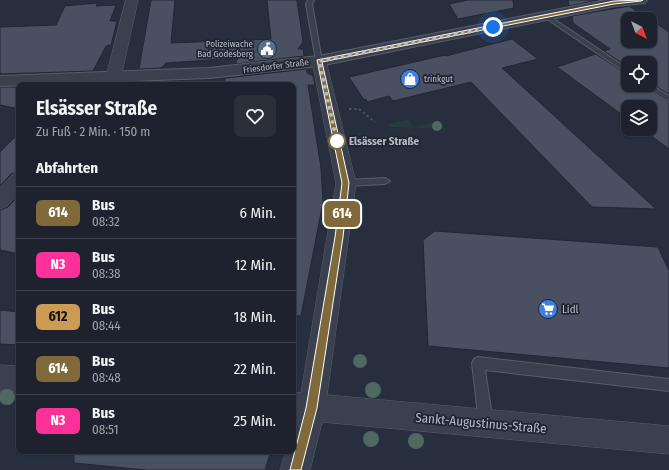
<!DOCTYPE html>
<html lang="de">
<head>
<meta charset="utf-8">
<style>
  :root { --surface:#1d222e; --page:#2a2f3a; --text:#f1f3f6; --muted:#a0a4aa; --line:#3b3f4a }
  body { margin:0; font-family:"Fira Sans Condensed",sans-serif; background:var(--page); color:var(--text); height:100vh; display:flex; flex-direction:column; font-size:15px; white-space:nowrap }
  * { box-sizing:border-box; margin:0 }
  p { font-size:13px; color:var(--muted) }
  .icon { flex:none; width:22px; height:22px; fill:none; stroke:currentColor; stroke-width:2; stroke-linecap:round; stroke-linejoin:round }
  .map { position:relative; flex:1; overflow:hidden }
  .details { position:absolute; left:16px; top:82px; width:280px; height:372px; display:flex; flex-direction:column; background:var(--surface); border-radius:8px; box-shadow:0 1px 3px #0004,0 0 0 1px var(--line) }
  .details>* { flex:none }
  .badge { padding:0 8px; border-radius:6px; font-size:14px; line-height:26px }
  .needle { width:26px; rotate:138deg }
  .fabs { position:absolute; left:621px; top:12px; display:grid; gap:8px }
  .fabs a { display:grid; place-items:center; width:36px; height:36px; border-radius:8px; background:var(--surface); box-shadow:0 1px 3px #0004,0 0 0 1px var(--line); font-size:20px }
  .you { position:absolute; width:20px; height:20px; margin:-10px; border:3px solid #fff; border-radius:50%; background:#1a73e8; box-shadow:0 0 0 6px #1a73e833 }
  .map>.badge { position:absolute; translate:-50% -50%; box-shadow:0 0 0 2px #fff }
  h2 { padding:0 20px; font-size:15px; line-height:36px }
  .round { display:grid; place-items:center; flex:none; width:42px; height:42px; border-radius:8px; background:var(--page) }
  .summary { display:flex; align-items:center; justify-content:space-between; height:68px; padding:0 20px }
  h1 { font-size:19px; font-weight:700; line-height:30px }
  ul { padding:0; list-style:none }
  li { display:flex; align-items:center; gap:12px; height:52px; padding:0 20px; border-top:1px solid var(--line) }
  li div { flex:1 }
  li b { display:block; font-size:15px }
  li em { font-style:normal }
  li .badge { min-width:44px; font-weight:700; text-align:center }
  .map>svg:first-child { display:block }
  .green { fill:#293a3f }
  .building { fill:#495061; stroke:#222735 }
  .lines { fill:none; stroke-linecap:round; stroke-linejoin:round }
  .service-casing { stroke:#595e6b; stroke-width:2 }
  .minor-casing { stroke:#595e6b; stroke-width:1 }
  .tertiary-casing { stroke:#595e6b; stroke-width:2 }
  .path { stroke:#47575c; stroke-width:2; stroke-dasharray:2.5 2.5; stroke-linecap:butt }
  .service { fill:#3b404e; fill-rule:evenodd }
  .minor { fill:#3b404e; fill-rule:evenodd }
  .tertiary { fill:#3b404e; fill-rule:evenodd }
  .tree { fill:#4f6861 }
  .line { fill:#806a3b; stroke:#fff }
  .walk { stroke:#b7bcc8; stroke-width:4; stroke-dasharray:0 7.2 }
  .stop-dot { fill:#fff; stroke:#806a3b; stroke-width:2 }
  .labels { text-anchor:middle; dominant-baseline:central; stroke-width:3.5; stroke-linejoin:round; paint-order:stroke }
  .far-poi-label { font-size:9px; fill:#b7bcc8; stroke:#202533; text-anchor:end }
  .far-street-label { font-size:9px; fill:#b7bcc8; stroke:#202533 }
  .stop-label { font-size:11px; font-weight:bold; fill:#b7bcc8; stroke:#202533; text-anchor:start }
  .poi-label { font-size:11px; fill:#b7bcc8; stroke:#202533; text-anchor:start }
  .near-street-label { font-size:13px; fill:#b7bcc8; stroke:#202533 }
</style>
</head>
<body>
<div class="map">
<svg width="669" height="470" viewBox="0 0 669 470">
  <rect width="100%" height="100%" fill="#272e3e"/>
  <path class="green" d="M408 119 414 127 439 121 445 129 389 127V124Z"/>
  <g class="building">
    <path d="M151 0H175L171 43 271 39 267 0H297L303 42 298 49H303L304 56 235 64 238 58 166 63 161 68 139 69Z"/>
    <path d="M468 0H513L514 8 458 19 449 4Z"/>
    <path d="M568 0H598L569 6Z"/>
    <path d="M98 3 96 6 116 5 110 21H117L111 45 106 46 93 71 0 74V27L56 25 65 6Z"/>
    <path d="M629 6 649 19H628V41H650V19L669 32V94L650 83V63H628V67L604 51 610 49 573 23 572 16Z"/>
    <path d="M512 39 538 59 502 68 656 209 592 207 471 82 393 101 389 96 367 102 366 99 364 100 349 77 445 55 446 56Z"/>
    <path d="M596 54 628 75V85H642L669 103V149L642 129H650V107H628V119L557 67Z"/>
    <path d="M306 69 307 73 313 76 315 85H308L321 168 323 202 301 316 293 315V85H221L226 78Z"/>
    <path d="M0 87H19V109L0 105Z"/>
    <path d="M19 133V172L11 174 0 186V152Z"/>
    <path d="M19 195V254L0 250V210L8 207Z"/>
    <path d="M435 231 658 247 669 271V368L428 346 423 240Z"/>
    <path d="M0 310 19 312V345L0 344Z"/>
    <path d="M74 451H271L265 470H146L74 463Z"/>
  </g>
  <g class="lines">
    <g class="service-casing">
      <g id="service">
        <path d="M308 0H314L312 4 322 61 319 63 316 61 306 4Z"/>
        <path d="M544 15H548L628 69V74L544 17Z"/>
        <path d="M650 84 669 96V102L643 85H650Z"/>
        <path d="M385 178 390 181 385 184 346 186 341 183 346 180Z"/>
        <path d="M478 357 669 379V391L485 370 493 423 491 428 486 430 481 428 479 423 472 363 474 359Z"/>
      </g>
    </g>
    <g class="minor-casing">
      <g id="minor">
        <path d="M126 0H138L121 77 114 85H97L106 76Z"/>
        <path d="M319 57 324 58 326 61 356 183 327 395 669 426V454L322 422 310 470H280L286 451H293V425L295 420H293V392L301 393 336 183 312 61 314 58Z"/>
        <path d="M19 173V193L7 206 0 209V188L12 175Z"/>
        <path d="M0 365 19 366V392L0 391Z"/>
      </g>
    </g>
    <g class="tertiary-casing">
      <path id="tertiary" d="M606 0H647L645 3 615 6 319 66 209 78 0 86V76L209 68 319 56Z"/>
    </g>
    <path class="path" d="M349 109H359L375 122"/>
    <use href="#service" class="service"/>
    <use href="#minor" class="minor"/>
    <use href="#tertiary" class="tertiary"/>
  </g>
  <g class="tree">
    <circle cx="437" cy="126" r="5"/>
    <circle cx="360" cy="361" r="7"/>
    <circle cx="373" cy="390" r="8"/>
    <circle cx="7" cy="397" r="8"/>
    <circle cx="371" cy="439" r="8"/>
    <circle cx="416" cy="441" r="8"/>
  </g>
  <path class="line" d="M641 1 614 4 322 62 349 183 343 237 317 408 301 470H290L306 408 335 237 342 183 317 60 614 1 643 0Z"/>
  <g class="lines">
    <path class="walk" d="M337 141V142L319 61 493 27"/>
  </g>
  <defs>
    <g id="civic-disc" transform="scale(1)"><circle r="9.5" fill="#5c6f8a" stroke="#202533"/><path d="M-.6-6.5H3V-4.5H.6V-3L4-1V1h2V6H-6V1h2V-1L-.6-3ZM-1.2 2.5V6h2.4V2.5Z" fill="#fff"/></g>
    <g id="shop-disc" transform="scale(1)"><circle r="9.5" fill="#3f7fe0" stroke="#202533"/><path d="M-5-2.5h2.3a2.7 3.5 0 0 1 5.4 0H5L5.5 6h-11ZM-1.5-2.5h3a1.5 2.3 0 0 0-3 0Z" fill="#fff"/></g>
    <g id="supermarket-disc" transform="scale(1)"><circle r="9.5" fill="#3f7fe0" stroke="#202533"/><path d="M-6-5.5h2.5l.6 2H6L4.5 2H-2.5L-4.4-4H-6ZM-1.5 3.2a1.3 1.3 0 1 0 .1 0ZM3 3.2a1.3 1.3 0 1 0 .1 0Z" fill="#fff"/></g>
  </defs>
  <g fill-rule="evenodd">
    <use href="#civic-disc" x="267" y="49"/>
    <use href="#shop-disc" x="410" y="79"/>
    <use href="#supermarket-disc" x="548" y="309"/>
  </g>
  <circle class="stop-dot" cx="337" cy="141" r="8"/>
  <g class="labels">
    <g class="far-poi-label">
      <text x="253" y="44">Polizeiwache<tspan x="253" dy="10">Bad Godesberg</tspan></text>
      <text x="424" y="79" text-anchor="start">trinkgut</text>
    </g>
    <g class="far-street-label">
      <text transform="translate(276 66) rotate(-7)">Friesdorfer Straße</text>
    </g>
    <g class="stop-label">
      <text x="349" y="141">Elsässer Straße</text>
    </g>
    <g class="poi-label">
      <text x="562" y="309">Lidl</text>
    </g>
    <g class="near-street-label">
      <text transform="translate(481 423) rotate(5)">Sankt-Augustinus-Straße</text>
    </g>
  </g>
</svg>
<div class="fabs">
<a><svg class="needle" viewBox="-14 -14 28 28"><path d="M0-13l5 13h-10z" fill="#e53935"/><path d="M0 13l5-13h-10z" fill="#a0a4aa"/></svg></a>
<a><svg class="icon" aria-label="locate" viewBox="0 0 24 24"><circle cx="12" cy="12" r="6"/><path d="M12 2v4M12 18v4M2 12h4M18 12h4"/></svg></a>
<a><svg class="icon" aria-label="layers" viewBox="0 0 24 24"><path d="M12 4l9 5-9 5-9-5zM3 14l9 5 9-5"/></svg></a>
</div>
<div class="you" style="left:493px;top:27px"></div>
<b class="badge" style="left:342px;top:214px;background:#806a3b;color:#fff">614</b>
<section class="details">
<div class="summary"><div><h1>Elsässer Straße</h1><p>Zu Fuß · 2 Min. · 150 m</p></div><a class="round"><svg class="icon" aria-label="heart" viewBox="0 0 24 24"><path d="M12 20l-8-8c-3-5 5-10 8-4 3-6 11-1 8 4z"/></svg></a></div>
<h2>Abfahrten</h2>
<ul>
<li><span class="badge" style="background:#806a3b;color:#fff">614</span><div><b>Bus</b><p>08:32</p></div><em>6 Min.</em></li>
<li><span class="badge" style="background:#fb3199;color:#fff">N3</span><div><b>Bus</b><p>08:38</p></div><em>12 Min.</em></li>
<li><span class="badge" style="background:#cc9c54;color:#111">612</span><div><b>Bus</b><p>08:44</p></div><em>18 Min.</em></li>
<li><span class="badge" style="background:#806a3b;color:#fff">614</span><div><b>Bus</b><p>08:48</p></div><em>22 Min.</em></li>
<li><span class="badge" style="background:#fb3199;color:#fff">N3</span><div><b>Bus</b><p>08:51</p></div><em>25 Min.</em></li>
</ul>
</section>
</div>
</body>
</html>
